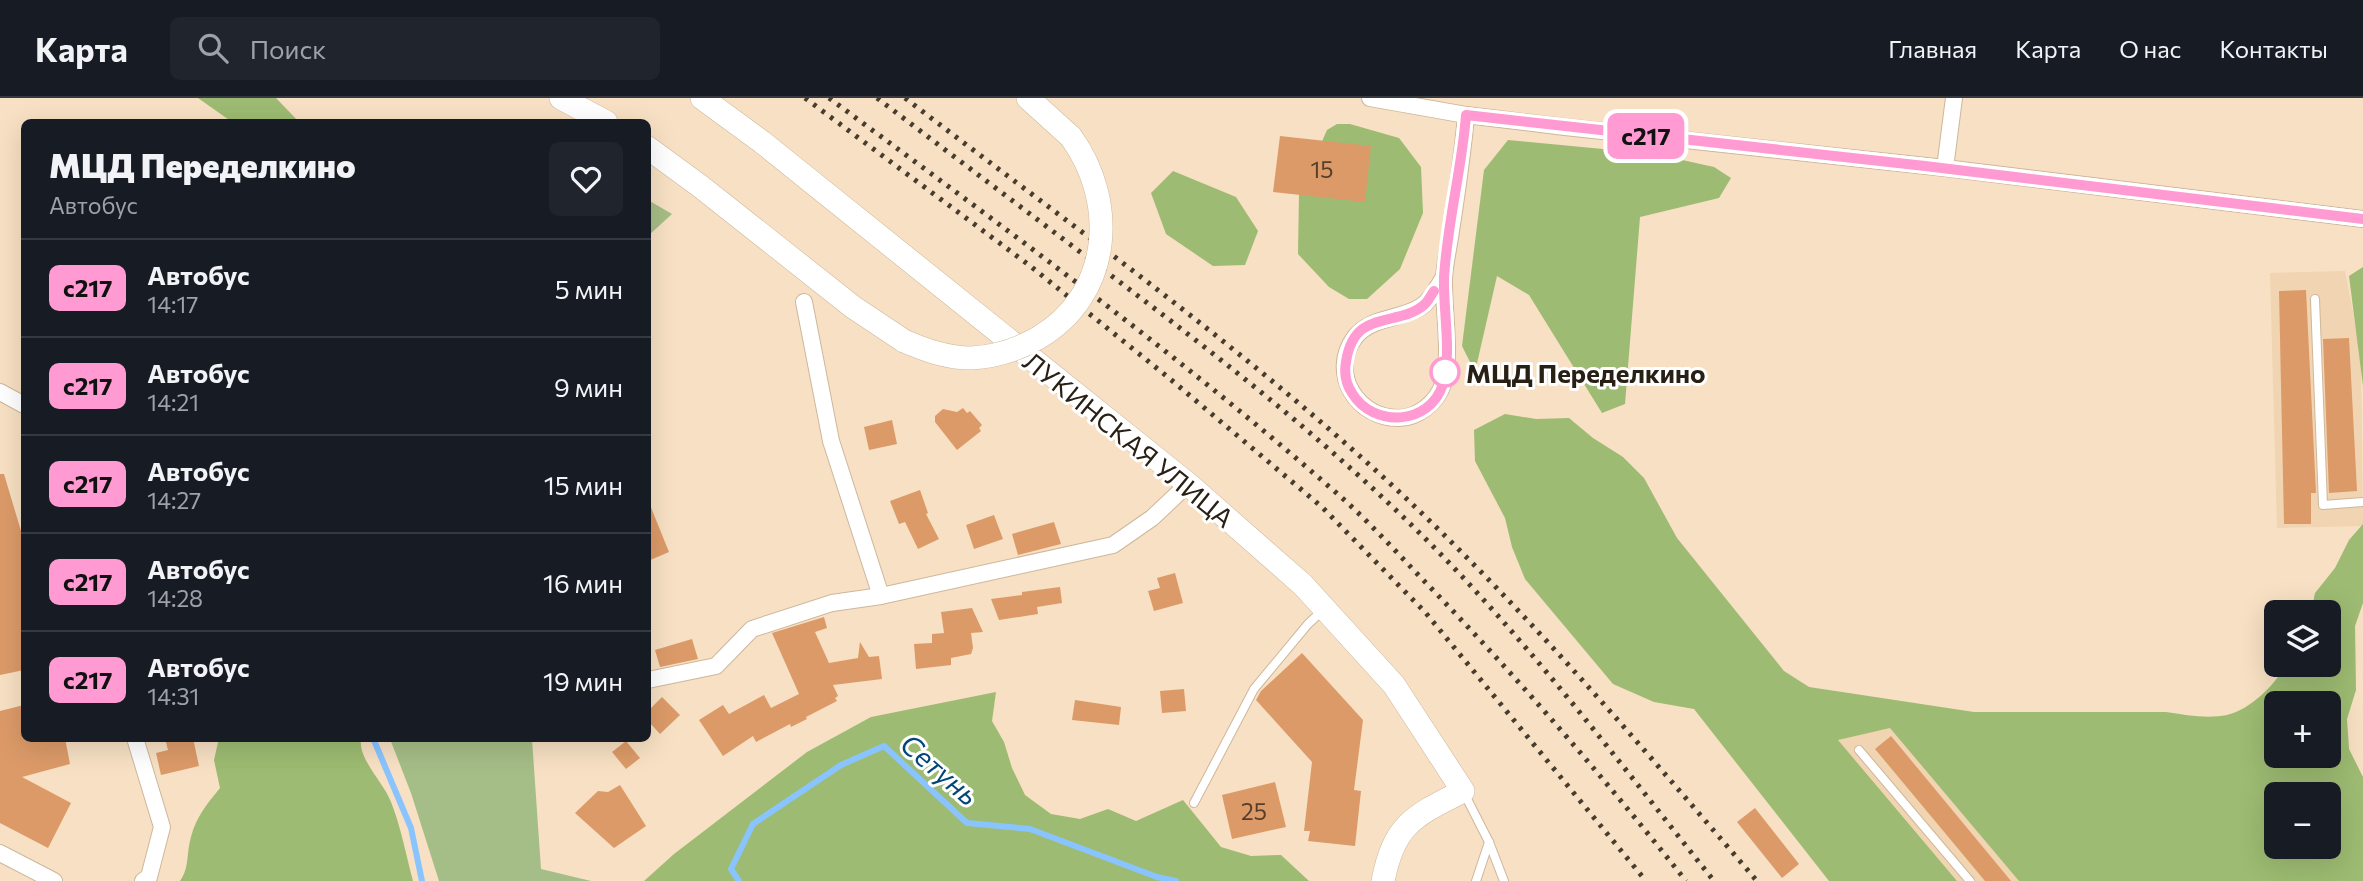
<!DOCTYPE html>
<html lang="ru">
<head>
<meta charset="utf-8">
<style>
  :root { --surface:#171b24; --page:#20242c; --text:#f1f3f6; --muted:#9ea1a6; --line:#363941 }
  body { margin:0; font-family:Commissioner,sans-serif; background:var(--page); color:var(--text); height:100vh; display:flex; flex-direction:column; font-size:26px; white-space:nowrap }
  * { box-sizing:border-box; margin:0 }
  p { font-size:23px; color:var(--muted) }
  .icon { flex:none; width:38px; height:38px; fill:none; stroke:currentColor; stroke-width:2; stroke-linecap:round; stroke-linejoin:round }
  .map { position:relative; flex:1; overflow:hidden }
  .details { position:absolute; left:21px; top:21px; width:630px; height:623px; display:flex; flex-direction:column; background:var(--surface); border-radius:10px; box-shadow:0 7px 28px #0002 }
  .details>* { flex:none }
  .badge { padding:0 14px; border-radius:10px; font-size:24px; line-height:46px }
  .fabs { position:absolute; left:2264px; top:502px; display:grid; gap:14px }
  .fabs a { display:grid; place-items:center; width:77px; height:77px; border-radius:10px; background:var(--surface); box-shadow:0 7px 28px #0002; font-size:35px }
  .map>.badge { position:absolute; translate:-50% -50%; box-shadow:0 0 0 4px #fff }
  .round { display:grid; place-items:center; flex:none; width:74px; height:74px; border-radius:10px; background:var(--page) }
  .headline { display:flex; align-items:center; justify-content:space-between; height:119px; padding:0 28px }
  h1 { font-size:33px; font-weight:800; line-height:52px }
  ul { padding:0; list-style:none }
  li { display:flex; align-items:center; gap:21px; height:98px; padding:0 28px; border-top:2px solid var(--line) }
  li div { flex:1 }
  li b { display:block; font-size:26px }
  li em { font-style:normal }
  li .badge { min-width:77px; font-weight:700; text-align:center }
  header { display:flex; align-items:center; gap:42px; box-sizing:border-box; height:98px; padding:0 35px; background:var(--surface); border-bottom:2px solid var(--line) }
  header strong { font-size:33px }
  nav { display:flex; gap:38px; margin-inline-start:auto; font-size:24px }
  .search { width:490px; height:63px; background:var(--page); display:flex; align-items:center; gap:18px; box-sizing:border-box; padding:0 24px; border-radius:10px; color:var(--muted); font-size:26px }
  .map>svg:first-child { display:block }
  .built { fill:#f1d4b1 }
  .green { fill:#a5bd86 }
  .forest { fill:#9dbb72; fill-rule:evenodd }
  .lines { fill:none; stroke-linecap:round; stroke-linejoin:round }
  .stream { stroke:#8ac4ff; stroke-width:6 }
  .building { fill:#dc9a68 }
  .lane-casing { stroke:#ceb79b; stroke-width:10 }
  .street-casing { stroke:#ceb79b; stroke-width:18 }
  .secondary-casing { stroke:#ceb79b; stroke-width:24 }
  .lane { stroke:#fff; stroke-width:8 }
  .street { stroke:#fff; stroke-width:16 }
  .secondary { stroke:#fff; stroke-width:23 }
  .rail { stroke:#473c2e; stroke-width:5; stroke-dasharray:3.5 7; stroke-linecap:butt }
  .secondary-bridge-casing { stroke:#ceb79b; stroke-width:24; stroke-linecap:butt }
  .secondary-bridge { stroke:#fff; stroke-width:23 }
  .line-casing { stroke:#fff; stroke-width:16 }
  .line { stroke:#ff9ad2; stroke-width:10 }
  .stop-dot { fill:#fff; stroke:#ff9ad2; stroke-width:3.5 }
  .labels { text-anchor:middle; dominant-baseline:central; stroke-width:6; stroke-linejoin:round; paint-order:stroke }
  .number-label { font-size:23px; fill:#563e2a }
  .stop-label { font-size:26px; font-weight:bold; fill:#292015; stroke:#fff; text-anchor:start }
  .street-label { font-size:26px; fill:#292015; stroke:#fff }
  .water-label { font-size:28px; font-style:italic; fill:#04467b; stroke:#fff }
</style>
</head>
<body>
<header>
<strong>Карта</strong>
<div class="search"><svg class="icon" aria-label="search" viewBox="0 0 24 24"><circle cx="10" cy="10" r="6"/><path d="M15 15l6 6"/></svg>Поиск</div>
<nav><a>Главная</a><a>Карта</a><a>О нас</a><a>Контакты</a></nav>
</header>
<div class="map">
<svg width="2363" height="783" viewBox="0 0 2363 783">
  <rect width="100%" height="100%" fill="#f7e0c3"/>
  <g class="built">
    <path d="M2345 173 2361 257 2363 428 2277 430 2270 175Z"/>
    <path d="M1891 629 2019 783H1957L1838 642Z"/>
  </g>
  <g class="green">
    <path d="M648 102 672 116 648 138Z"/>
    <path d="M390 641H532L541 771 591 783H439L411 695Z"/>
  </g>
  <g class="forest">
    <path d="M198 0H276L299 24H232Z"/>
    <path d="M1337 26H1350L1399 40 1421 69 1423 115 1400 171 1367 201H1349L1329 189 1298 156 1299 96 1327 32Z"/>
    <path d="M1508 42 1655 56 1714 69 1731 80 1719 100 1640 119 1625 306 1602 315 1529 197 1497 178 1475 274 1462 248 1484 72Z"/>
    <path d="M1173 73 1236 99 1258 133 1245 167 1213 168 1166 136 1151 95Z"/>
    <path d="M2363 169V288L2349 178Z"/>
    <path d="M1505 316 1536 321 1569 320 1593 340 1623 359 1644 380 1677 440 1784 573 1809 589 1974 614H2166C2186 617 2207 621 2227 617 2249 612 2276 587 2285 567H2329V514H2311L2315 495 2335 470 2349 442 2363 426V505L2355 528 2356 592 2347 621 2349 651 2363 679V783H2019L1890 630 1838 642 1957 783H1829L1694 611 1654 604 1613 586 1525 481 1512 449 1505 420 1475 363 1474 332ZM2277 606H2329V658H2277ZM2329 696V749H2277V696Z"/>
    <path d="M996 594 992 623 1004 644 1012 670 1025 697 1051 716 1080 721 1108 711 1136 723 1183 702 1221 749 1251 758 1281 757 1309 783H644L674 756 807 654 871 619Z"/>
    <path d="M219 640 361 641C358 661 384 685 391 704 401 729 406 757 413 783H180C190 769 186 756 191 739 196 719 207 706 220 690L214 662Z"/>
  </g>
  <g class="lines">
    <g class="stream">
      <path d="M373 640 411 730 422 783"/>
      <path d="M739 783 731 771 753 726 841 667 884 648 967 725 1030 731 1157 779 1176 783"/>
    </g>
  </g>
  <g class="building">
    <path d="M1280 38 1371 48 1365 104 1273 94Z"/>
    <path d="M2306 192 2316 395H2311V426H2284L2279 193Z"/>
    <path d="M2349 240 2357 393 2329 395 2323 241Z"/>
    <path d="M963 310 967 315 970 313 982 327 979 330 981 333 957 352 935 324V318L943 311 957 314Z"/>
    <path d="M892 322 897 346 869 352 864 329Z"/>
    <path d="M0 376H4L24 443V572L0 577Z"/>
    <path d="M920 392 928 415 926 416 939 441 918 451 905 424 899 426 890 403Z"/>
    <path d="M648 402 669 454 648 463Z"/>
    <path d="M994 417 1003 441 974 451 966 427Z"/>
    <path d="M1054 424 1061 446 1018 457 1012 436Z"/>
    <path d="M1175 475 1183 505 1154 513 1148 493 1160 490 1157 480Z"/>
    <path d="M1060 489 1062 505 1037 509 1038 516 999 522 991 501 1022 497V494Z"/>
    <path d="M972 510 983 534 971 535 973 550 971 556 951 560V567L916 571 914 546 932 545V536L944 535 941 514Z"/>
    <path d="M824 519 827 530 815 534 829 565 858 560 860 544 869 559 879 558 882 581 833 587 838 598 835 600 837 603 806 619 807 621 791 629 790 626 756 644 753 638 723 658 699 622 723 607 729 616 764 597 771 610 799 596 772 535Z"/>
    <path d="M692 541 698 561 660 569 655 552Z"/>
    <path d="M1302 555 1363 622 1354 692 1361 693 1355 748 1308 743 1310 733H1304L1312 664 1256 602 1261 593Z"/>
    <path d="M1184 591 1186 613 1162 615 1160 593Z"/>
    <path d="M662 599 680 617 660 636 648 623V613Z"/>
    <path d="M1075 602 1121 609 1119 627 1072 622Z"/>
    <path d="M24 607V640H65L70 666 22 679 71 705 48 750 0 725V613Z"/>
    <path d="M1891 638 2011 783H1985L1875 651Z"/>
    <path d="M165 640H193L199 668 161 677 156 655 168 652Z"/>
    <path d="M626 643 640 660 626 671 612 654Z"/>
    <path d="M1275 684 1286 729 1232 741 1222 697Z"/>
    <path d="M620 687 646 728 614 750 575 715 598 693 608 694Z"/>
    <path d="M1755 710 1799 766 1782 780 1737 724Z"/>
  </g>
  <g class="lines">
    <g class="lane-casing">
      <g id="lane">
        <path d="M2315 201 2323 407 2363 404"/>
        <path d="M1859 652 1970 783"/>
        <path d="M1463 693 1489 744 1504 783"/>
        <path d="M1194 705 1254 591 1308 526 1323 512"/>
        <path d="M1476 783 1489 744"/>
      </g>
    </g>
    <g class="street-casing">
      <g id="street">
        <path d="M1370 0 1466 17 1565 29 1945 70 2363 121"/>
        <path d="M1945 70 1954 0"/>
        <path d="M1444 179C1438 188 1431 202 1422 208 1401 222 1372 218 1355 239 1328 275 1358 321 1399 320 1418 320 1437 304 1443 286 1452 258 1443 211 1444 180 1445 164 1449 148 1451 133 1457 94 1463 55 1466 17"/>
        <path d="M804 204 831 343 881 498"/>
        <path d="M0 294 24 307"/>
        <path d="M648 582 716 568 752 531 832 505 881 498 1113 447 1152 420 1188 386"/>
        <path d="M135 640 162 729 149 779 143 783"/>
        <path d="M0 755 54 783"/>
      </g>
    </g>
    <g class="secondary-casing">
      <g id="secondary">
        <path d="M561 0 606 24"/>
        <path d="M702 0 762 44 1188 386 1303 487 1394 587 1463 693C1414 718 1394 726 1383 783"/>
        <path d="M1028 0 1071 39"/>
        <path d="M648 50 700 88 853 209 904 243"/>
      </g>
    </g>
    <use href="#lane" class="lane"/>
    <use href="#street" class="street"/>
    <use href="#secondary" class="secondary"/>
    <g class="rail">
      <path d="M805 0 1029 167 1169 280 1322 409 1425 514 1646 783"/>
      <path d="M829 0C1000 127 1173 252 1333 392 1367 421 1397 455 1428 487 1519 581 1605 681 1686 783"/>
      <path d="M877 0C957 61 1037 121 1117 182 1235 271 1353 364 1455 471 1548 569 1630 678 1714 783"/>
      <path d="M905 0C1056 116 1212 227 1354 353 1502 483 1629 634 1757 783"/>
    </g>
    <g class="secondary-bridge-casing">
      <path id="secondary-bridge" d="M904 243C925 252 947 260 971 260 995 259 1017 252 1038 240 1112 197 1118 104 1071 39"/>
    </g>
    <use href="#secondary-bridge" class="secondary-bridge"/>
  </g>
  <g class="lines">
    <g class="line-casing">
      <path id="line" d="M1434 193C1431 197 1429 202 1425 206 1399 230 1354 209 1346 264 1344 275 1346 286 1352 295 1373 330 1430 328 1443 286 1452 255 1443 212 1444 180 1447 125 1462 71 1466 17L1925 68 2363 121"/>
    </g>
    <use href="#line" class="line"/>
  </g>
  <circle class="stop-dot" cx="1445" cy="274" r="14"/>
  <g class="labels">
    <g class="number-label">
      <text x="1322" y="71">15</text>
      <text x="1254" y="713">25</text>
    </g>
    <g class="stop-label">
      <text x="1466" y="274">МЦД Переделкино</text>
    </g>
    <g class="street-label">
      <text transform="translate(1129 341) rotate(39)">ЛУКИНСКАЯ УЛИЦА</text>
    </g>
    <g class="water-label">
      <text transform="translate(940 671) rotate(41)">Сетунь</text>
    </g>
  </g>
</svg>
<div class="fabs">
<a><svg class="icon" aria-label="layers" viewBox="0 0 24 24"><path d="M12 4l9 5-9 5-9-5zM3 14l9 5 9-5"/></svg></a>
<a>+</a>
<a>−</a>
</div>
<b class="badge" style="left:1646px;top:38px;background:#ff9ad2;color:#111">с217</b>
<section class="details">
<div class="headline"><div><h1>МЦД Переделкино</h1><p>Автобус</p></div><a class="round"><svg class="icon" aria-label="heart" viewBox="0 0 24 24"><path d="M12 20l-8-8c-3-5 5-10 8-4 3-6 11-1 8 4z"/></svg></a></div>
<ul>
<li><span class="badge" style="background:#ff9ad2;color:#111">с217</span><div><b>Автобус</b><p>14:17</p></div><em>5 мин</em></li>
<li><span class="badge" style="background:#ff9ad2;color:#111">с217</span><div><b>Автобус</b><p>14:21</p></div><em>9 мин</em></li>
<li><span class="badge" style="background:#ff9ad2;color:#111">с217</span><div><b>Автобус</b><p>14:27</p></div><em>15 мин</em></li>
<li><span class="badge" style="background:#ff9ad2;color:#111">с217</span><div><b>Автобус</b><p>14:28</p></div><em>16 мин</em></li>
<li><span class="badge" style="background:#ff9ad2;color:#111">с217</span><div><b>Автобус</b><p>14:31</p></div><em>19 мин</em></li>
</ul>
</section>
</div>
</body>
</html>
